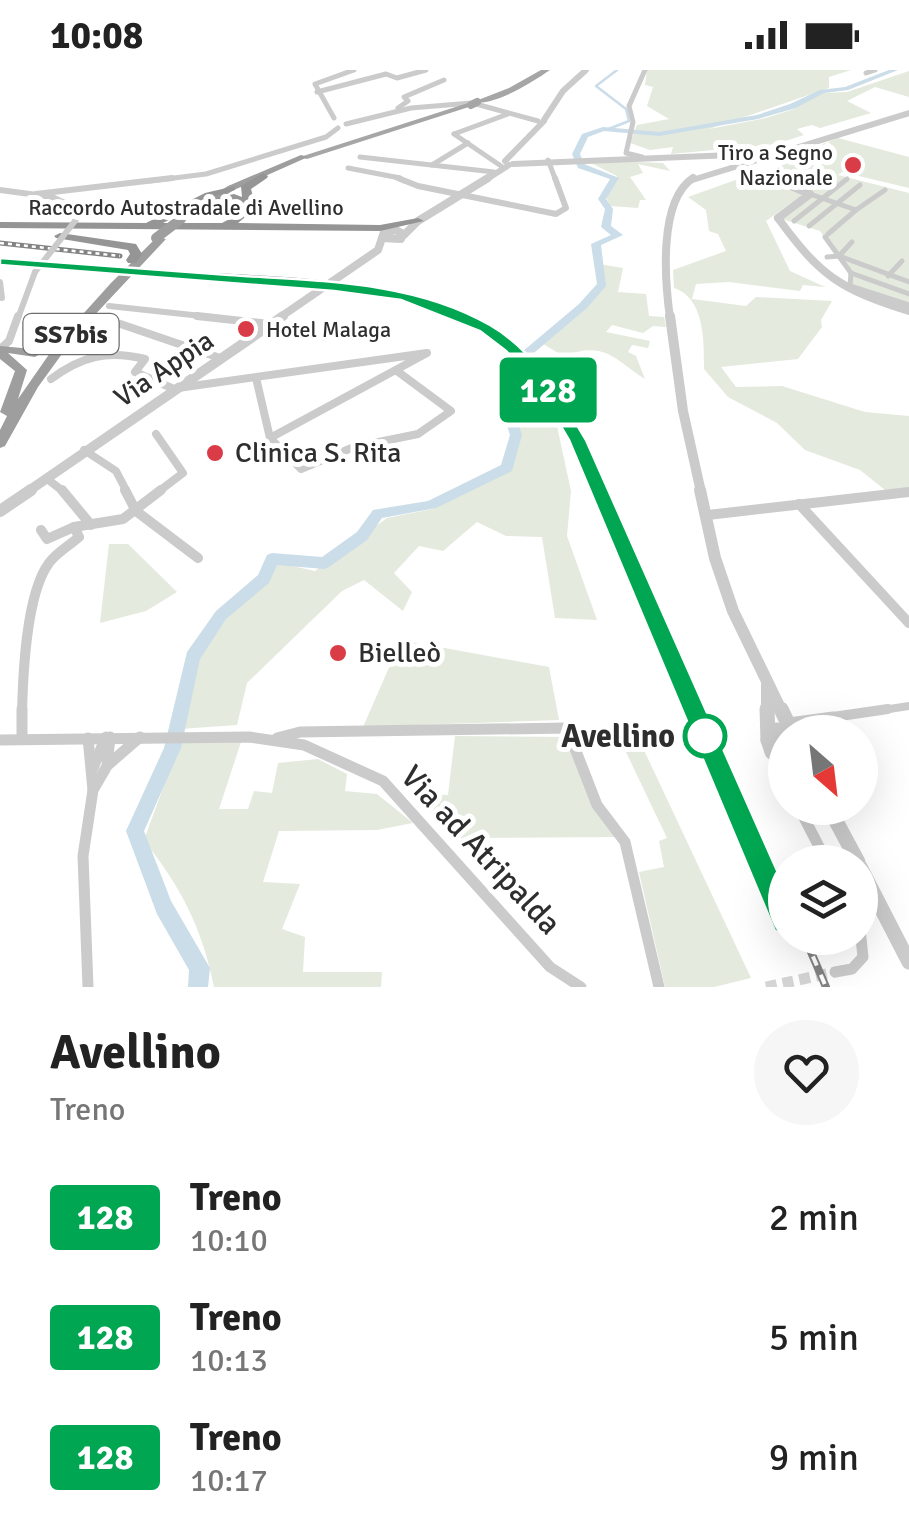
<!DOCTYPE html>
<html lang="it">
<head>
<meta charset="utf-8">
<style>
  :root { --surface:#fff; --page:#f6f6f6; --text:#222; --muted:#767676 }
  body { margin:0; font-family:Signika,sans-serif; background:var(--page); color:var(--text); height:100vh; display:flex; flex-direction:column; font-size:38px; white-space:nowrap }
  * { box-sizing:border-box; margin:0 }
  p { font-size:32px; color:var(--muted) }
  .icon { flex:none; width:55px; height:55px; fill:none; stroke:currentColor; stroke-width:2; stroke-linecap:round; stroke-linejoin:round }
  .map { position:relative; height:917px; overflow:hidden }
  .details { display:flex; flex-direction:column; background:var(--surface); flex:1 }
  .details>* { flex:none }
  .badge { padding:0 20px; border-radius:8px; font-size:35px; line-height:65px }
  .needle { width:65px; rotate:152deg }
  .fabs { position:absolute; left:768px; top:645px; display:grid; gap:20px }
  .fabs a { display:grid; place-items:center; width:110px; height:110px; border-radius:50%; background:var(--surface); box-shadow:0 10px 40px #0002; font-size:50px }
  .map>.badge { position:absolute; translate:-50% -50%; box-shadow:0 0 0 5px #fff }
  .round { display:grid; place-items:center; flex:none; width:105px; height:105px; border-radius:52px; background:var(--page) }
  .headline { display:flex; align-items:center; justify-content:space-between; height:170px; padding:0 50px }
  h1 { font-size:48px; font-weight:700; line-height:75px }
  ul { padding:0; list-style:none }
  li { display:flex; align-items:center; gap:30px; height:120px; padding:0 50px }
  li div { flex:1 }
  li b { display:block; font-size:38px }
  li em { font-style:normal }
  li .badge { min-width:110px; font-weight:700; text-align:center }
  .status { display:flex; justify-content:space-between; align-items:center; height:70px; padding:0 50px; background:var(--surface); direction:ltr }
  .status svg { height:28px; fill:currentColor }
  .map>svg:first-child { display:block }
  .green { fill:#e4eadd }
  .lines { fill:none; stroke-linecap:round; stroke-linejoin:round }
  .stream { stroke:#cadde9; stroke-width:2.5 }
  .river { fill:#cadde9; fill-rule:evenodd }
  .minor-tunnel { stroke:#d5d5d5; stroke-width:11; stroke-dasharray:11 6; stroke-linecap:butt }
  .pedestrian-far2 { stroke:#cbcbcb; stroke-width:5 }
  .pedestrian-far1 { stroke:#cbcbcb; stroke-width:8 }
  .pedestrian { stroke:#cbcbcb; stroke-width:10 }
  .minor-far4 { stroke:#cbcbcb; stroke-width:5 }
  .minor-far3 { stroke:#cbcbcb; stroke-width:6 }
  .minor-far2 { stroke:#cbcbcb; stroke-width:8 }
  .minor-far1 { stroke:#cbcbcb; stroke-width:10 }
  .minor { stroke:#cbcbcb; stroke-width:11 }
  .tertiary-far4 { stroke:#cbcbcb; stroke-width:6 }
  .tertiary-far3 { stroke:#cbcbcb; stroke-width:8 }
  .tertiary-far2 { stroke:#cbcbcb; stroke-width:10 }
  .tertiary-far1 { stroke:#cbcbcb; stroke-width:12 }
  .tertiary { stroke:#cbcbcb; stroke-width:15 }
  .primary { fill:#a6a6a6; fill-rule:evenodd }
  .trunk { fill:#9e9e9e; fill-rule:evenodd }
  .motorway { fill:#959595; fill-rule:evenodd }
  .rail-far1-casing { stroke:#838383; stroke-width:5 }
  .rail-casing { stroke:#838383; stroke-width:8 }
  .rail-far1 { stroke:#fff; stroke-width:2.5; stroke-dasharray:4; stroke-linecap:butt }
  .rail { stroke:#fff; stroke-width:4; stroke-dasharray:10; stroke-linecap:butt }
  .minor-bridge { stroke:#cbcbcb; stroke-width:6 }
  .primary-bridge { stroke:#a6a6a6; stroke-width:8 }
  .trunk-bridge { stroke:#9e9e9e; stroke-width:10 }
  .line { fill:#00a651; stroke:#fff; stroke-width:2.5 }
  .poi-dot { fill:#d93c47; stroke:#fff; stroke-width:4 }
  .stop-dot { fill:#fff; stroke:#00a651; stroke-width:5 }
  .labels { text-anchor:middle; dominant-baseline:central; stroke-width:10; stroke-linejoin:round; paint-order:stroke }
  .far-poi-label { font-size:22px; fill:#2e2e2e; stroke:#fff; text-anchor:end }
  .far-street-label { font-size:22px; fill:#2e2e2e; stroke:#fff }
  .shield { fill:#fff; stroke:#6d6d6d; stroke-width:2.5 }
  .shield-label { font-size:25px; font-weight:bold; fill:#2e2e2e }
  .street-label { font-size:28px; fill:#2e2e2e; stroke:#fff }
  .poi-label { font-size:28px; fill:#2e2e2e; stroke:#fff; text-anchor:start }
  .near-stop-label { font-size:32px; font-weight:bold; fill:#2e2e2e; stroke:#fff; text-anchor:end }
  .near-street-label { font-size:32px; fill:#2e2e2e; stroke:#fff }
</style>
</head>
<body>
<div class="status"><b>10:08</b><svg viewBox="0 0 49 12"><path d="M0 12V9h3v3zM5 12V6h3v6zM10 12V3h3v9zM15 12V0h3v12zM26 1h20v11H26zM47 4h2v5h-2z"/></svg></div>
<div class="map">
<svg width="909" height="917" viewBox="0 0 909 917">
  <rect width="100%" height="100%" fill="#fff"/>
  <g class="green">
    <path d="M647 0H851L829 7V18L709 59 766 48 794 39 823 23 847 22 909 1V27L875 17 847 31 871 43 820 58 812 55 797 59 804 65 776 74 671 84 673 77 650 80 630 73 637 55 669 49 647 36 653 17 645 15Z"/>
    <path d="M838 68 909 87V118L842 102 838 105 909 123V237L848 218 851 207 820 161 782 149 808 121 766 151 790 201 825 217 803 215 800 221 729 212 696 214 692 229 746 236 756 227 832 231 821 250 822 257 798 289 721 297 736 317 782 316 865 342 909 346V418L885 420 860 400 805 380 777 353 728 327 704 299C704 272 705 228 674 218L673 200 726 181 718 164 709 161 706 140 688 127 744 107 783 105 777 98 789 92 781 86 810 82 825 73 836 78 828 72Z"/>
    <path d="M585 90 663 93 670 101 638 94 643 103 630 107 646 130H640L638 138 610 136 606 127 617 106Z"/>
    <path d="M599 194 623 198 618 222 646 224 649 246 664 247 666 257 653 256 643 263 612 255 606 262 650 271 648 278 632 275 628 282 636 286 645 309C615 290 606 270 563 286L540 272 583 236 602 214Z"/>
    <path d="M522 289 540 312 554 342 571 421 567 466 597 550 555 548 542 467 506 466 477 452 443 481 419 476 394 503 412 522 403 541 364 510 342 521 247 613 237 655 180 659C189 620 195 580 221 549 239 527 263 519 275 492L315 501 387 448 432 439 507 399 517 366 506 304Z"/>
    <path d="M109 474H128L177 522 146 541 100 553Z"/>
    <path d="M401 570 549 597 559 650 363 657Z"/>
    <path d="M455 666 566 667 618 767 458 768 448 753 443 754 414 724 448 725Z"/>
    <path d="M180 672H241L219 739H248L254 721 272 723 278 693 318 689 347 704 345 721 377 724 413 753 377 760 279 761 263 812 300 814 282 859 305 867 303 902H382L381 917H214C202 857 181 818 144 770Z"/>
    <path d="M643 678 751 908 714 917H665L639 802 664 797 659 771 667 768 626 682Z"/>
  </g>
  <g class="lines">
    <path class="stream" d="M606 60 629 51 626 39 596 16 617 0"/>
    <path class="river" d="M889 0H898L848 20 824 23 796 38 758 49 659 66 604 61 588 67 580 84 584 94 619 108 606 129 613 139 611 156 623 165 601 175 606 216 587 238 509 304 512 334 522 365 512 401 436 438 382 448 367 470 329 497 324 499 277 495 269 513 226 549 200 589 181 678 144 761 171 831 210 898 208 917H188L189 900 157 844 126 761 164 678 187 582 216 541 258 505 267 485 272 483 322 487 357 462 373 440 428 431 501 395 510 365 500 334 497 303 579 234 597 214 591 174 611 165 601 157 605 139 598 129 610 109 578 98 572 84 582 64 603 57 659 62 757 45 790 34 820 20 845 17Z"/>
    <path class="minor-tunnel" d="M766 917 835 902"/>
    <g class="pedestrian-far2">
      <path d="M810 124 856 140 828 164"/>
      <path d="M856 140 885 120"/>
      <path d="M794 151 847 109"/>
      <path d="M809 156 860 115"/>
      <path d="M825 167 851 203 909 224"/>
      <path d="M839 186 909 212"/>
      <path d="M827 187 839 186 852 172"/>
      <path d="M851 203 850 216 909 235"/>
      <path d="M888 206 902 191"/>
    </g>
    <path class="pedestrian-far1" d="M870 642 909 636"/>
    <path class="pedestrian" d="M833 647 888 639"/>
    <g class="minor-far4">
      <path d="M866 3 875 0"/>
      <path d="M317 22 386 4 397 8 426 0"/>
      <path d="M476 34 538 51"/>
      <path d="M398 38 408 31 404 27 444 10"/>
      <path d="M334 48 315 14 354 0"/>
      <path d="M346 54 411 38 471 33"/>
      <path d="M454 64 508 44"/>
      <path d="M454 64 501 96"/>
      <path d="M360 87 494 102"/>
      <path d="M642 87 626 83 633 52 629 36 645 0"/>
      <path d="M548 90 556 111"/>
      <path d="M432 95 468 73"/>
      <path d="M348 98 400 108"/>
      <path d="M395 107 404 111"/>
      <path d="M150 111 206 104 326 67 338 58"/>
    </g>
    <g class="minor-far3">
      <path d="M398 108 418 116 556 144 566 138 555 108"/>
      <path d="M0 120 52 127 80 140 75 151"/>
      <path d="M36 124 172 108"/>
      <path d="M0 212 2 228"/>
      <path d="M109 236 220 248"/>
      <path d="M100 247 104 248"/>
      <path d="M18 248 35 202"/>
    </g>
    <g class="minor-far2">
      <path d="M197 246 270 254"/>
      <path d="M100 247 220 288"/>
      <path d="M0 279 9 271 18 246"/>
      <path d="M256 308 270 368 301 399 354 377 418 364 451 341 397 301"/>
      <path d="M51 309C82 286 107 280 145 289L135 302 174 319"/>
      <path d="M178 318 427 283 270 368"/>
      <path d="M156 364 183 403 158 422"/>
      <path d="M84 380 116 401 127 422"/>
      <path d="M46 408 64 422"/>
    </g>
    <g class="minor-far1">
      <path d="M62 420 91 455"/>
      <path d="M125 420 136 441 198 488"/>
      <path d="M799 434 909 553"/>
      <path d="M708 445 909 422"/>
      <path d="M41 460 47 469 74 457 123 449 161 420"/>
      <path d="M22 642C23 604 26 524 49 493 56 483 70 475 79 467L74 457"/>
    </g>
    <g class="minor">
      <path d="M789 653 833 647"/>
      <path d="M88 668 93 720"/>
      <path d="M277 668 300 662 567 658 597 735 625 772 659 917"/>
      <path d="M22 669V639"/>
      <path d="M0 670 249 667 304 675 383 711 550 897 581 917"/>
      <path d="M773 684 785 710"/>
      <path d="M109 694 140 667"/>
      <path d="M93 698 106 667"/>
      <path d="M799 738 827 792"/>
      <path d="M835 902 852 899 863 887 860 859"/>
      <path d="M88 917 83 786 93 720 107 696 110 667"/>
    </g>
    <g class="tertiary-far4">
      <path d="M544 50 563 21 586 0"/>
      <path d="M505 91 544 51"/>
      <path d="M513 94 756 84"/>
      <path d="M738 94 778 111"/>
      <path d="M484 111 509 95"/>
      <path d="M689 111 909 43"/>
    </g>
    <g class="tertiary-far3">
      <path d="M772 108 810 124 778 148"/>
      <path d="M778 148C821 207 840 219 909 241"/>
      <path d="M396 160 403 164 401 169 382 168 384 162Z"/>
      <path d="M404 165 418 151 488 108"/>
      <path d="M279 248 378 180 382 168"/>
      <path d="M670 248C665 212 658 131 693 108"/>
    </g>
    <g class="tertiary-far2">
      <path d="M670 246 683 341 701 422"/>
      <path d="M27 422 283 246"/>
    </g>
    <g class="tertiary-far1">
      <path d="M700 420 715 488 733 541 782 642"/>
      <path d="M0 441 31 420"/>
      <path d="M767 614V642"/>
    </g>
    <g class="tertiary">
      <path d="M767 639 768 670"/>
      <path d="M781 639 792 662"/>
      <path d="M785 690 772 682 768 670 776 660 789 662"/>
      <path d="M829 738 858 792"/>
      <path d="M860 797 909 892"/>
    </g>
    <g class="primary">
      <path d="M541 0H550C531 13 495 36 473 32L509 18Z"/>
      <path d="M468 33 475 35 307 89 300 87Z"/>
    </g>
    <g class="trunk">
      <path d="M301 85 308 87 234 120 184 151 176 149 228 116Z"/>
      <path d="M157 167 166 169 75 266 38 317 5 376 0 378V360L7 346 0 342 15 301 0 289V276L33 279 56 264H65L111 213ZM57 273 18 329 27 300 8 283 35 287Z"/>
    </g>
    <g class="motorway">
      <path d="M263 103 268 106 267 108 251 119 256 138 238 153 380 155 418 148 424 151 380 161 0 158V152L146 153 205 123 235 116V120L212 127 163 153H222L237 145 240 136 232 131 211 133V129L234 124 242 127 241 116Z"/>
      <path d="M60 163 136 174 142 184 136 193H128L126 190 130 184 128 180 56 168 54 166Z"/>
    </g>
    <g class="rail-far1-casing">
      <g id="rail-far1">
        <path d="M0 173 120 186"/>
        <path d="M0 192 107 200"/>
        <path d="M137 202C235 208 337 205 431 235 464 246 498 263 522 288 567 333 589 396 614 453 641 516 668 579 695 642"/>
      </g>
    </g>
    <g class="rail-casing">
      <g id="rail">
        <path d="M694 639 785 851"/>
        <path d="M805 868 826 917"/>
      </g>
    </g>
    <use href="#rail-far1" class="rail-far1"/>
    <use href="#rail" class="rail"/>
    <path class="minor-bridge" d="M35 202 75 151"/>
    <path class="primary-bridge" d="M471 35 477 32"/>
    <path class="trunk-bridge" d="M156 168 181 149"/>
  </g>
  <path class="line" d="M0 188C76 194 153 199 229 205 316 211 412 210 490 255 535 281 560 327 586 370L795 841 799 851 795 861 785 865 775 861 569 370 536 314 506 281 480 261 401 230 334 221 0 195Z"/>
  <g class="poi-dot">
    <circle cx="853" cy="95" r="10"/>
    <circle cx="246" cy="259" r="10"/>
    <circle cx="215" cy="383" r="10"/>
    <circle cx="338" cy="583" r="10"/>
  </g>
  <circle class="stop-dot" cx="705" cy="666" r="20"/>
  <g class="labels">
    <g class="far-poi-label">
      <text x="833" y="82">Tiro a Segno<tspan x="833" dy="25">Nazionale</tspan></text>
      <text x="266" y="259" text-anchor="start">Hotel Malaga</text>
    </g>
    <g class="far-street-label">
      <text x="186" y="137">Raccordo Autostradale di Avellino</text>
    </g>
    <rect class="shield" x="23.5" y="244" width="95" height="40" rx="8"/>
    <g class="shield-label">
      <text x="71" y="264">SS7bis</text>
    </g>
    <g class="street-label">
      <text transform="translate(164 299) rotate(-34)">Via Appia</text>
    </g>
    <g class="poi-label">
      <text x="235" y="383">Clinica S. Rita</text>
      <text x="358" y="583">Bielleò</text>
    </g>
    <g class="near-stop-label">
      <text x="675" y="666">Avellino</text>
    </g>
    <g class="near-street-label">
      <text transform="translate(481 780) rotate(47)">Via ad Atripalda</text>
    </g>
  </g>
</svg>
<div class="fabs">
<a><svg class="needle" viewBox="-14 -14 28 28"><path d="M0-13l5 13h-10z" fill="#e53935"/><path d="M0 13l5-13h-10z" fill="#767676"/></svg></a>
<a><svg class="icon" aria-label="layers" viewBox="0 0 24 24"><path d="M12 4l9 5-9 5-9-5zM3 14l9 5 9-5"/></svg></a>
</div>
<b class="badge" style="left:548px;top:320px;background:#00a651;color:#fff">128</b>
</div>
<section class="details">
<div class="headline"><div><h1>Avellino</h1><p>Treno</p></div><a class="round"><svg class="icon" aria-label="heart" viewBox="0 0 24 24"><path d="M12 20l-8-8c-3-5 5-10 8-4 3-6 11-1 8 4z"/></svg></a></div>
<ul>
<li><span class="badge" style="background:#00a651;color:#fff">128</span><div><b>Treno</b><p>10:10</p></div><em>2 min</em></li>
<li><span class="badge" style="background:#00a651;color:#fff">128</span><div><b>Treno</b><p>10:13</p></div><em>5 min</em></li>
<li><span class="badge" style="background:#00a651;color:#fff">128</span><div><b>Treno</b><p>10:17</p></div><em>9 min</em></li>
</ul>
</section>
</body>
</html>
